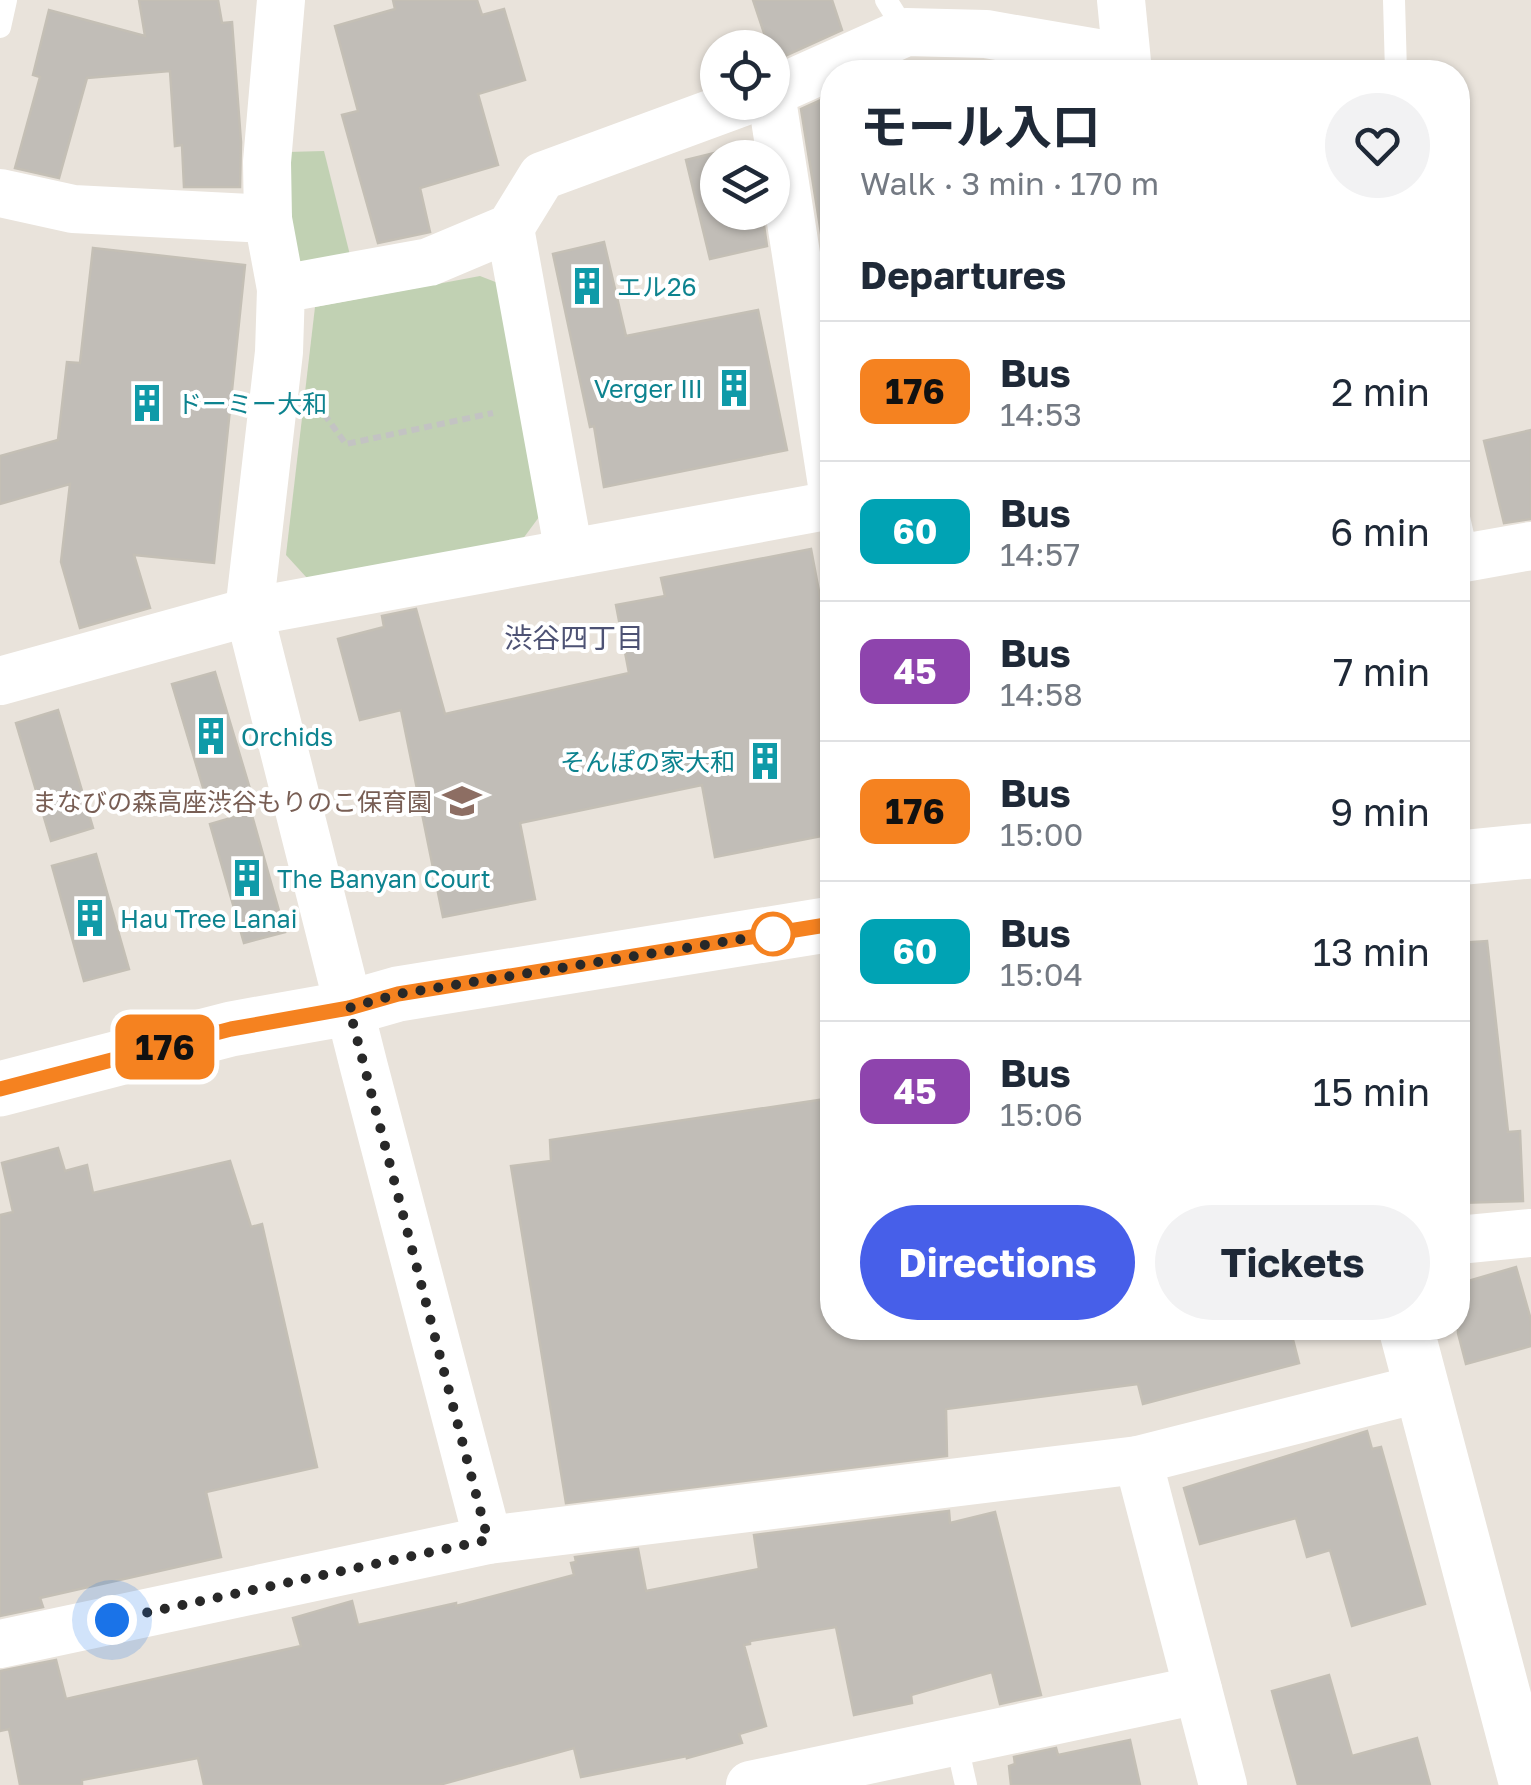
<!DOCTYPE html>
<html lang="en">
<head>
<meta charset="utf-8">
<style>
  :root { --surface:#fff; --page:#f2f2f3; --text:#1f2937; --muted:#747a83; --line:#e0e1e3; --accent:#475fe9 }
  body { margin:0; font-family:"Golos Text","Noto Sans JP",sans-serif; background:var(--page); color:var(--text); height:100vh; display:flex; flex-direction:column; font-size:38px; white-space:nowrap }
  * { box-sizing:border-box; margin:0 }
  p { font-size:32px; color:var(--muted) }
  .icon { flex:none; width:55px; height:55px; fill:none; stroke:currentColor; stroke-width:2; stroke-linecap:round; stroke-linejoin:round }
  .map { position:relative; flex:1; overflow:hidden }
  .sheet { position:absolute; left:820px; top:60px; width:650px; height:1280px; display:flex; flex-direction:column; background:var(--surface); border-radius:40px; box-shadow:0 2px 8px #0004 }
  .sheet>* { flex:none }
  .badge { padding:0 20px; border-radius:15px; font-size:35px; line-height:65px }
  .fabs { position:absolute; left:700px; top:30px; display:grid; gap:20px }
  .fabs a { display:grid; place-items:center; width:90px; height:90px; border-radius:50%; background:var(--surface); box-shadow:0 2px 8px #0004; font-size:50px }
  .you { position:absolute; width:50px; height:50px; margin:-25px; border:8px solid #fff; border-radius:50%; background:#1a73e8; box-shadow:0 0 0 15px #1a73e833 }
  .map>.badge { position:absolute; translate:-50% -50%; box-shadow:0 0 0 5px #fff }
  h2 { padding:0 40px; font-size:38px; line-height:90px }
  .round { display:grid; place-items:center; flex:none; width:105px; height:105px; border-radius:52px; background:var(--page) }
  .overview { display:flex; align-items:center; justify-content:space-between; height:170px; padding:0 40px }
  h1 { font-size:48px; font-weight:700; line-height:75px }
  .button { display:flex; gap:20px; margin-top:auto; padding:20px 40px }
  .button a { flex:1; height:115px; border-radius:60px; background:var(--accent); color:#fff; font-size:40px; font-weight:700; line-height:115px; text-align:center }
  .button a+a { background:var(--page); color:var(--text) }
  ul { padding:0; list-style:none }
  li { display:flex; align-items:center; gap:30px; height:140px; padding:0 40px; border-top:2px solid var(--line) }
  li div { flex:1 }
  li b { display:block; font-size:38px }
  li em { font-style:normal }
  li .badge { min-width:110px; font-weight:700; text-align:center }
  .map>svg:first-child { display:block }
  .cemetery { fill:#c1d1b3 }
  .building { fill:#c1bdb7; stroke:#c4bfb5; stroke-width:2.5 }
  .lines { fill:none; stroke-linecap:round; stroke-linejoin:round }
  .path { stroke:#c3c3c3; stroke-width:6; stroke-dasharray:8 5; stroke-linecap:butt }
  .lane { stroke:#fff; stroke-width:22 }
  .street { stroke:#fff; stroke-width:48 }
  .secondary { stroke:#fff; stroke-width:55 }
  .line-casing { stroke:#fff; stroke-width:22 }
  .line { stroke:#f58220; stroke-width:15 }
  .walk { stroke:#282828; stroke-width:10; stroke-dasharray:0 18 }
  .stop-dot { fill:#fff; stroke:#f58220; stroke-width:5 }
  .labels { text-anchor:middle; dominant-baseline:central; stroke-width:8; stroke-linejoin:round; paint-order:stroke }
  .culture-label { font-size:25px; fill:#0d838f; stroke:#fff; text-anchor:start }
  .education-label { font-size:25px; fill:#785e54; stroke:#fff; text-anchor:end }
  .neighbourhood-label { font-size:28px; fill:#4d5274; stroke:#fff }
</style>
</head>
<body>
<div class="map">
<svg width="1531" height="1785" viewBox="0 0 1531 1785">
  <rect width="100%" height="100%" fill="#e9e3db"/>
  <g class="cemetery">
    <path d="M324 151 353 267 294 265 287 152Z"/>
    <path d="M480 276 498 283 542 513 522 540 307 578 286 555 315 307Z"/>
  </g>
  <g class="building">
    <path d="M139 0H218L222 23 232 22 241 142 240 187H184L182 145 175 146 170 71 87 78 59 178 15 168 40 77 33 75 49 10 145 36Z"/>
    <path d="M393 0H477L482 15 504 9 525 80 478 94 498 165 420 188 430 232 378 243 342 115 358 111 335 26 395 9Z"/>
    <path d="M753 0H832L842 30 774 61 772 48H769Z"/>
    <path d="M832 95V231L821 233 801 109Z"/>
    <path d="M751 144 753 158H718V212H762L767 246 710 259 686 160Z"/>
    <path d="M604 242 626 336 758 310 787 450 604 487 594 426 590 427 553 254Z"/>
    <path d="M93 248 245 265 214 563 134 555 150 608 80 628 61 562 70 484 0 504V456L58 440 67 362 80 363Z"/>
    <path d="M1531 430V519L1504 523 1484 441Z"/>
    <path d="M811 549 832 660V834L715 857 702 785 520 823 535 899 443 917 401 710 360 720 338 639 384 627 382 616 416 609 445 714 629 673 616 605 665 596 661 578Z"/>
    <path d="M215 672 250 789 207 801 172 684Z"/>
    <path d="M58 710 93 828 51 841 16 723Z"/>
    <path d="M251 812 285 932 244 943 210 824Z"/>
    <path d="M96 854 129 969 84 981 52 866Z"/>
    <path d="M1487 941 1508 1132 1520 1131 1523 1201 1458 1203V943Z"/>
    <path d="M832 1098V1328H1290L1299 1363 1143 1404 1138 1384 946 1409 947 1456 566 1503 511 1166 551 1161 550 1140Z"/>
    <path d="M58 1148 65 1171 87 1165 93 1193 230 1161 251 1227 262 1224 317 1467 206 1492 221 1557 40 1598 43 1607 0 1616V1215L13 1212 2 1163Z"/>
    <path d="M1516 1267 1531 1320V1346L1466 1364 1458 1333V1284Z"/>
    <path d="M1367 1431 1372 1449 1381 1447 1425 1604 1352 1626 1330 1550 1307 1557 1296 1518 1200 1544 1184 1488Z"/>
    <path d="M949 1511 950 1523 995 1512 1041 1695 1000 1704 992 1672 911 1695 912 1703 854 1715 836 1627 750 1641V1644L744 1645 766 1726 739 1734 742 1743 687 1758V1756L581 1777 574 1748 439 1785H204L198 1758 82 1780V1785H20L9 1729 0 1731V1671L56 1660 66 1699 301 1646 293 1618 352 1601 358 1625 456 1603V1606L574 1575 571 1563 576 1562 575 1557 638 1549 646 1591 759 1569 754 1535Z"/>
    <path d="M1329 1675 1352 1756 1417 1738 1430 1785H1298L1272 1691Z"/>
    <path d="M1130 1740 1140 1785H1011L1009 1766 1015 1764 1014 1757 1056 1748 1058 1755Z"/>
  </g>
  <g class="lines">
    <path class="path" d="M324 414 346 444 493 413"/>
    <g class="lane">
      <path d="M886 0 906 32"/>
      <path d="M1394 0 1396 72"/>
      <path d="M0 27 6 0"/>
      <path d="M1458 513 1468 557"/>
      <path d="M956 1741 966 1785"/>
    </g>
    <g class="street">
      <path d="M281 0 267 162 268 219 281 289"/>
      <path d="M1121 0 1128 72"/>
      <path d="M772 92 906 32 986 34 1126 58"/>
      <path d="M772 100 832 485"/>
      <path d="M0 193 73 209 268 219"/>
      <path d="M510 228 569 553"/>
      <path d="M1458 559 1531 546"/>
      <path d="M0 681 249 612 832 505"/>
      <path d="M1458 1240 1531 1233"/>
      <path d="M1138 1460 1223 1785"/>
      <path d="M488 1540 364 1067 249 612 279 352 281 289 429 262 510 228 542 176 743 102"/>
      <path d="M0 1644 488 1540 1138 1460 1422 1388"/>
      <path d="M750 1785 1198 1690"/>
    </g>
    <g class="secondary">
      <path d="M1458 858 1531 851"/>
      <path d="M0 1089 231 1029 349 1008 398 994 832 924"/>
      <path d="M1406 1328 1527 1785"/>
    </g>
  </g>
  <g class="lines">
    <g class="line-casing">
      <path id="line" d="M0 1089 231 1029 349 1008 398 994 832 924"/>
    </g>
    <use href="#line" class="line"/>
    <path class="walk" d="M112 1620 488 1540 349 1008 398 994 773 934"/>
  </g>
  <defs>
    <g id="building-bare" transform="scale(3)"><path d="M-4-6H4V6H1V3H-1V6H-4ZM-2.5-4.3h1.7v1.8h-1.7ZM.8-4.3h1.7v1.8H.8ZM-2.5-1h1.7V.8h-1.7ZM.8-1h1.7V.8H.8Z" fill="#0f9aa8" stroke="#fff" stroke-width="2.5" paint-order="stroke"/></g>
    <g id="school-bare" transform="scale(3)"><path d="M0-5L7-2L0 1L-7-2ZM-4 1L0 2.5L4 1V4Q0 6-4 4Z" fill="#8d6e63" stroke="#fff" stroke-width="2.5" paint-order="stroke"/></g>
  </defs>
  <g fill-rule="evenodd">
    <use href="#building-bare" x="587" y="286"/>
    <use href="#building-bare" x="734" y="388"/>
    <use href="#building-bare" x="147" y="403"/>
    <use href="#building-bare" x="211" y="736"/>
    <use href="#building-bare" x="765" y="761"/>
    <use href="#school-bare" x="462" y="801"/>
    <use href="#building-bare" x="247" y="878"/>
    <use href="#building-bare" x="90" y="918"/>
  </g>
  <circle class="stop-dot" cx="773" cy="934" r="20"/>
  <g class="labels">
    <g class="culture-label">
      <text x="617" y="286">エル26</text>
      <text x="704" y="388" text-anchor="end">Verger Ⅲ</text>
      <text x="177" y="403">ドーミー大和</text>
      <text x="241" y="736">Orchids</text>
      <text x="735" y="761" text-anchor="end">そんぽの家大和</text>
      <text x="277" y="878">The Banyan Court</text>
      <text x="120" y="918">Hau Tree Lanai</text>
    </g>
    <g class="education-label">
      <text x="432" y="801">まなびの森高座渋谷もりのこ保育園</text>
    </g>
    <g class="neighbourhood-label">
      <text x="574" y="637">渋谷四丁目</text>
    </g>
  </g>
</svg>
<div class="fabs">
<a><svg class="icon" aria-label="locate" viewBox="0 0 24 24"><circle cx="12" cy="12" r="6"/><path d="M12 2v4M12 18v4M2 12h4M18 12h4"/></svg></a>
<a><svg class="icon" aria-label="layers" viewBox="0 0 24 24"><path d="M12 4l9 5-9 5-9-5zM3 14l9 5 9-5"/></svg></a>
</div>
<div class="you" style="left:112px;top:1620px"></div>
<b class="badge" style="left:165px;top:1047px;background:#f58220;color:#111">176</b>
<section class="sheet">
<div class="overview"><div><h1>モール入口</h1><p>Walk · 3 min · 170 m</p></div><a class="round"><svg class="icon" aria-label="heart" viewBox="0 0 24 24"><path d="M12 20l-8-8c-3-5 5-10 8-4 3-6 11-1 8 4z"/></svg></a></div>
<h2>Departures</h2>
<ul>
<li><span class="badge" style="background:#f58220;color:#111">176</span><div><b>Bus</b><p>14:53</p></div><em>2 min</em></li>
<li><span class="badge" style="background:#00a3b4;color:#fff">60</span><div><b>Bus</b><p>14:57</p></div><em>6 min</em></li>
<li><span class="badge" style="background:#8e44ad;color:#fff">45</span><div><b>Bus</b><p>14:58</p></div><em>7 min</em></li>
<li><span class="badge" style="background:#f58220;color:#111">176</span><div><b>Bus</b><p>15:00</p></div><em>9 min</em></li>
<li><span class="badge" style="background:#00a3b4;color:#fff">60</span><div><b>Bus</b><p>15:04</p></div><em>13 min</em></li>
<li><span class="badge" style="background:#8e44ad;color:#fff">45</span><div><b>Bus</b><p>15:06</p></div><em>15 min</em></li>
</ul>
<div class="button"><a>Directions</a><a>Tickets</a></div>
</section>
</div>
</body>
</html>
